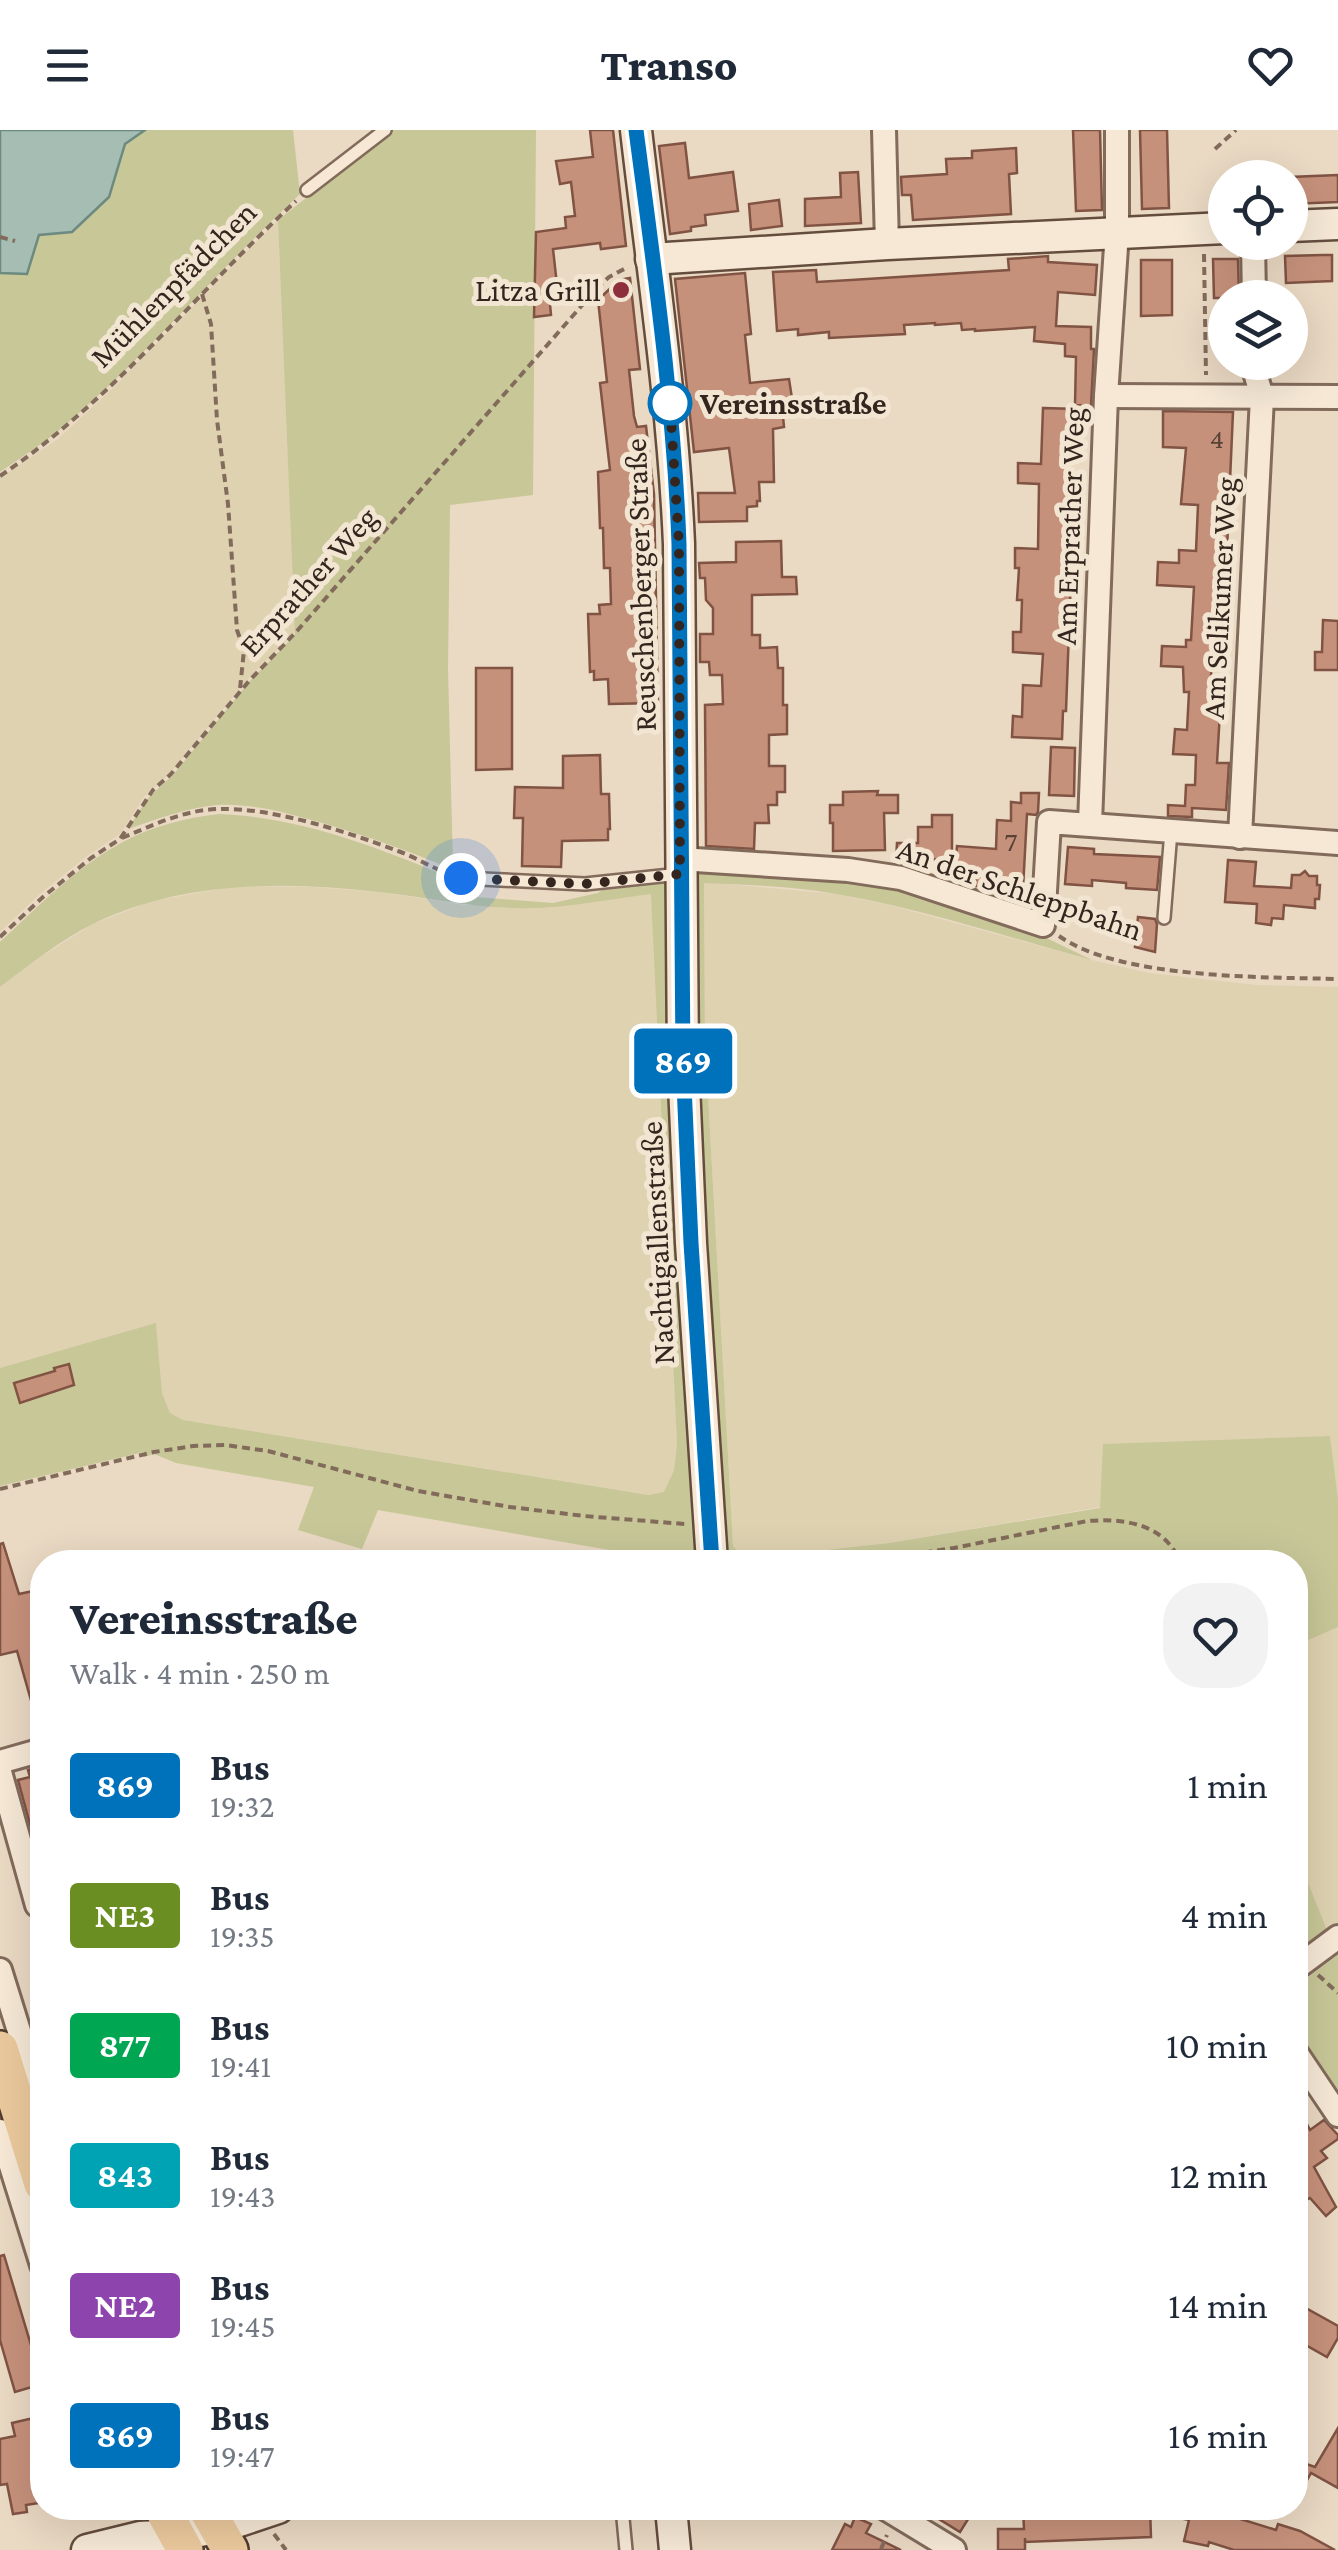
<!DOCTYPE html>
<html lang="en">
<head>
<meta charset="utf-8">
<style>
  :root { --surface:#fff; --page:#f2f2f3; --text:#1f2937; --muted:#747a83 }
  body { margin:0; font-family:"Crimson Pro",serif; background:var(--page); color:var(--text); height:100vh; display:flex; flex-direction:column; font-size:38px; white-space:nowrap }
  * { box-sizing:border-box; margin:0 }
  p { font-size:32px; color:var(--muted) }
  .icon { flex:none; width:55px; height:55px; fill:none; stroke:currentColor; stroke-width:2; stroke-linecap:round; stroke-linejoin:round }
  .map { position:relative; flex:1; overflow:hidden }
  .side { position:absolute; left:30px; top:1420px; width:1278px; height:970px; display:flex; flex-direction:column; background:var(--surface); border-radius:40px; box-shadow:0 10px 40px #0002 }
  .side>* { flex:none }
  .badge { padding:0 20px; border-radius:8px; font-size:35px; line-height:65px }
  .controls { position:absolute; left:1208px; top:30px; display:grid; gap:20px }
  .controls a { display:grid; place-items:center; width:100px; height:100px; border-radius:50%; background:var(--surface); box-shadow:0 10px 40px #0002; font-size:50px }
  .you { position:absolute; width:50px; height:50px; margin:-25px; border:8px solid #fff; border-radius:50%; background:#1a73e8; box-shadow:0 0 0 15px #1a73e833 }
  .map>.badge { position:absolute; translate:-50% -50%; box-shadow:0 0 0 5px #fff }
  .round { display:grid; place-items:center; flex:none; width:105px; height:105px; border-radius:40px; background:var(--page) }
  .summary { display:flex; align-items:center; justify-content:space-between; height:170px; padding:0 40px }
  h1 { font-size:48px; font-weight:800; line-height:75px }
  ul { padding:0; list-style:none }
  li { display:flex; align-items:center; gap:30px; height:130px; padding:0 40px }
  li div { flex:1 }
  li b { display:block; font-size:38px }
  li em { font-style:normal }
  li .badge { min-width:110px; font-weight:700; text-align:center }
  header { display:flex; justify-content:space-between; align-items:center; height:130px; padding:0 40px; background:var(--surface); font-size:45px; font-weight:800 }
  .map>svg:first-child { display:block }
  .farmland { fill:#dfd2b1 }
  .green { fill:#c7c798 }
  .water { fill:#a5bdb3; stroke:#6c8a7f; stroke-width:2.5 }
  .building { fill:#c6917b; stroke:#805343; stroke-width:2.5 }
  .lines { fill:none; stroke-linecap:round; stroke-linejoin:round }
  .service-casing { stroke:#836b5b; stroke-width:16 }
  .minor-casing { stroke:#836b5b; stroke-width:28 }
  .secondary-casing { stroke:#654d3e; stroke-width:35 }
  .primary-casing { stroke:#513b2f; stroke-width:40 }
  .path { stroke:#836b5b; stroke-width:4; stroke-dasharray:8 5; stroke-linecap:butt }
  .service { stroke:#f6e8d5; stroke-width:11 }
  .minor { stroke:#f6e8d5; stroke-width:22 }
  .secondary { stroke:#f6e8d5; stroke-width:30 }
  .primary { stroke:#ebc99d; stroke-width:35 }
  .line-casing { stroke:#fff; stroke-width:22 }
  .line { stroke:#0072bc; stroke-width:15 }
  .walk { stroke:#34261e; stroke-width:10; stroke-dasharray:0 18 }
  .poi-dot { fill:#8d303c; stroke:#f2e5d2; stroke-width:4 }
  .stop-dot { fill:#fff; stroke:#0072bc; stroke-width:5 }
  .labels { text-anchor:middle; dominant-baseline:central; stroke-width:10; stroke-linejoin:round; paint-order:stroke }
  .number-label { font-size:28px; fill:#584135 }
  .street-label { font-size:32px; fill:#34261e; stroke:#f2e5d2 }
  .poi-label { font-size:32px; fill:#34261e; stroke:#f2e5d2; text-anchor:end }
  .stop-label { font-size:32px; font-weight:bold; fill:#34261e; stroke:#f2e5d2; text-anchor:start }
</style>
</head>
<body>
<header><svg class="icon" aria-label="menu" viewBox="0 0 24 24"><path d="M4 6h16M4 12h16M4 18h16"/></svg>Transo<svg class="icon" aria-label="heart" viewBox="0 0 24 24"><path d="M12 20l-8-8c-3-5 5-10 8-4 3-6 11-1 8 4z"/></svg></header>
<div class="map">
<svg width="1338" height="2420" viewBox="0 0 1338 2420">
  <rect width="100%" height="100%" fill="#ead9c3"/>
  <g class="farmland">
    <path d="M278 90 295 502 247 550 170 643 144 667 120 704 87 726 41 763 0 802V348L58 309 112 259Z"/>
    <path d="M704 752 836 764 889 775 1092 830 1149 843 1257 855 1338 857V1369L1330 1306 1104 1314 1100 1377 889 1413 756 1427 740 1423 733 1416 705 912Z"/>
    <path d="M237 756 312 757 380 762 465 775 570 773 652 764 677 1314 674 1340 664 1363 650 1365 183 1290 170 1283 162 1263 156 1194 0 1238V857L42 826 93 794 152 771Z"/>
    <path d="M1338 1497V1799L1329 1805 1295 1720V1516Z"/>
  </g>
  <g class="green">
    <path d="M145 0H293L300 64C217 141 144 229 57 302 39 316 19 329 0 342V143L27 144 39 105 72 102 109 67 125 14Z"/>
    <path d="M393 0H536L533 365 450 375 448 539 453 737H447C401 718 356 702 308 689 279 681 247 673 217 675 186 678 157 689 128 699L147 669 173 645 250 551 295 505 278 90Z"/>
    <path d="M219 684C303 687 382 719 459 751L463 766 553 773 598 763 602 760 665 753 668 931 696 1432H679L378 1380 362 1419 298 1400 314 1357 176 1333 154 1324 144 1327V1322L0 1356V1238L156 1193 162 1263 170 1283 183 1290 649 1365 664 1362 674 1340 677 1314 651 764C609 769 557 780 515 778 469 777 425 767 379 762 283 751 183 751 95 793 61 809 30 835 0 857V812C37 778 76 737 121 713 152 696 185 688 219 684Z"/>
    <path d="M702 741 900 755 1034 802 1092 830C1010 808 920 778 836 764 793 756 748 755 704 753L705 912 733 1416 740 1423 755 1427 788 1424 889 1413 1100 1378 1103 1314 1330 1306 1338 1369V1497L1295 1516V1432H729L708 1111 700 930 697 747Z"/>
    <path d="M1295 1720 1329 1805 1295 1829Z"/>
    <path d="M1338 1825V1967L1295 1907V1857Z"/>
  </g>
  <path class="water" d="M0 0H145L125 14 109 67 72 102 39 105 27 144 0 143Z"/>
  <g class="building">
    <path d="M590 0H613L626 116 601 119 600 113 553 119 559 173 550 174 551 185 534 187 536 102 566 98 565 87 575 86 571 52 560 54 556 31 593 27Z"/>
    <path d="M1073 0H1100L1102 80 1076 81Z"/>
    <path d="M1140 0H1167L1169 78 1142 79Z"/>
    <path d="M685 13 689 48 733 42 738 81 705 85 706 95 691 97V101L670 104 659 16Z"/>
    <path d="M1016 18 1017 43 1009 44 1011 84 913 90 911 65H902L901 47 947 44 946 29 972 28V21Z"/>
    <path d="M858 42 861 93 805 96V69L841 67 840 43Z"/>
    <path d="M1338 45V72L1290 74V47Z"/>
    <path d="M779 70 782 96 751 100 749 74Z"/>
    <path d="M1323 125H1332V151L1286 153 1285 126Z"/>
    <path d="M1048 126V132L1097 135 1095 165 1058 162 1056 196 1091 197V219H1094L1091 276 1075 275 1076 227 1065 226V214L1034 211 1035 197 975 201V199L962 200 961 193 935 195V193L904 195 905 204 829 208V202L798 205V199L777 201 773 142 816 140 817 152 851 150 1009 140 1008 129Z"/>
    <path d="M1213 129H1238L1239 168H1214Z"/>
    <path d="M1141 130H1172V185L1141 186Z"/>
    <path d="M745 143 751 204 745 205 750 253 789 249 793 275 782 276 784 297 773 299 774 352H759L760 371H757V376L747 377V391L699 392 698 363H735L729 318 694 322 675 149Z"/>
    <path d="M630 148 640 239 629 240 634 286 637 297 646 296 654 364 658 573 609 574 608 549 594 550V541L590 542 588 484H600L599 475 611 474 610 438H604L603 398H600L598 342 610 340 600 253 607 252 598 170 619 150Z"/>
    <path d="M1043 278 1078 279 1075 327H1068L1067 364H1074L1066 581H1063L1062 609 1012 607 1013 586 1022 587 1023 555 1041 556 1043 524 1013 522V502H1021L1022 470H1017L1019 438H1015V418L1038 419 1039 354 1018 353V333L1041 334Z"/>
    <path d="M1163 281 1233 282 1223 511H1213L1211 547 1222 548 1217 633H1229L1226 680 1192 678V687L1168 686V675L1185 676 1186 655H1195L1196 625 1173 624 1175 599 1187 600 1189 562H1184L1183 537 1161 536 1162 516 1186 517V510H1191L1194 457 1157 455 1158 432 1179 433V420L1196 421 1198 375 1181 374 1186 318 1163 317Z"/>
    <path d="M781 411 782 447H796L797 464 752 465V505H760V518L777 517 778 538H783V575H787V604L769 605V636H785V662H777V675H768L769 693H755L754 719 706 716 705 575 723 574 722 545H710L709 532H700V504H713V478L706 470 705 448H700L699 433 736 432V412Z"/>
    <path d="M1323 490 1338 491V540H1315V522H1322Z"/>
    <path d="M476 538H512V639L476 640Z"/>
    <path d="M1051 617 1075 618 1074 666 1049 665Z"/>
    <path d="M600 625 601 664H609L610 699H608V710L562 711 561 737 522 736 523 688H514L515 657 563 658V626Z"/>
    <path d="M878 661 877 665H898V683H884L885 720 833 721V693H830V675H843V662Z"/>
    <path d="M1021 663H1039L1038 682 1036 685 1027 684 1023 759 976 756V743L955 741 957 716 996 719 997 690 1011 691V672L1021 673Z"/>
    <path d="M932 685H952V729L896 730 897 713H918V697H932Z"/>
    <path d="M1068 717 1094 719V724L1160 727 1157 760 1126 758V753L1092 750V756L1065 754Z"/>
    <path d="M1228 730 1256 732 1254 756 1291 758 1292 745H1300L1305 741 1309 746H1317V755H1320L1319 769H1315V778L1284 775 1283 789 1272 788 1271 795 1256 793 1257 774 1225 772Z"/>
    <path d="M1138 787 1155 789 1157 794 1155 822 1135 817Z"/>
    <path d="M69 1234 74 1255 20 1273 14 1253 55 1241 54 1238Z"/>
    <path d="M3 1413 19 1464 42 1459V1595H38L17 1521 0 1525V1414Z"/>
    <path d="M42 1635V1723L38 1724 18 1650 30 1647 28 1640Z"/>
    <path d="M1295 1971 1310 2000 1324 1990 1338 2005V2009L1321 2021 1327 2028 1314 2037 1336 2077 1326 2086 1310 2068 1295 2076Z"/>
    <path d="M4 2125 42 2252V2254L15 2262 0 2210V2126Z"/>
    <path d="M1295 2172 1338 2196V2208L1327 2227 1295 2209Z"/>
    <path d="M42 2286V2367L38 2368 39 2373 26 2375 27 2382 13 2384 7 2354 0 2355V2309L15 2306 12 2293Z"/>
    <path d="M1338 2298V2358L1311 2343 1306 2352 1295 2348V2330L1315 2337Z"/>
    <path d="M921 2378H975L960 2402Z"/>
    <path d="M1023 2378H1039V2382L1089 2379 1150 2378 1151 2407 1025 2412V2408V2420H998V2399H1024Z"/>
    <path d="M1161 2378H1241L1237 2388 1276 2400 1278 2394 1300 2401 1335 2420H1234L1209 2412 1208 2416 1184 2411 1189 2390 1160 2384Z"/>
    <path d="M855 2387 871 2394 866 2403 901 2420H832L845 2394 851 2397Z"/>
  </g>
  <g class="lines">
    <g class="service-casing">
      <g id="service">
        <path d="M307 60 385 0"/>
        <path d="M461 748 585 754 680 744"/>
        <path d="M1164 788 1171 701"/>
        <path d="M622 2378 626 2420"/>
      </g>
    </g>
    <g class="minor-casing">
      <g id="minor">
        <path d="M884 0 887 114"/>
        <path d="M1253 112 1254 168"/>
        <path d="M1106 266 1338 267"/>
        <path d="M1090 694 1106 266 1117 102V0"/>
        <path d="M1240 707 1262 267 1256 246 1255 232"/>
        <path d="M680 729 848 740 901 748 1043 795 1049 692 1338 713"/>
        <path d="M0 1632 42 1620"/>
        <path d="M0 1642 37 1775"/>
        <path d="M1295 1839 1338 1807"/>
        <path d="M0 1840 42 1975"/>
        <path d="M1295 1921 1338 1985"/>
        <path d="M0 2001 42 2135"/>
        <path d="M885 2378 954 2420"/>
      </g>
    </g>
    <g class="secondary-casing">
      <g id="secondary">
        <path d="M636 0C652 138 673 275 679 414L683 932 691 1113 712 1432"/>
        <path d="M1290 96 1338 94"/>
        <path d="M651 129 887 114 1225 98"/>
        <path d="M671 2378 675 2420"/>
        <path d="M87 2420 140 2407 176 2405 218 2398 278 2378"/>
      </g>
    </g>
    <g class="primary-casing">
      <g id="primary">
        <path d="M0 1919 42 2054"/>
        <path d="M162 2378 185 2420"/>
        <path d="M206 2378 230 2420"/>
      </g>
    </g>
    <g class="path">
      <path d="M1215 19 1236 0"/>
      <path d="M0 107 15 111"/>
      <path d="M1204 124 1206 245"/>
      <path d="M202 164 211 194 217 290 228 374 237 500 244 520 240 559"/>
      <path d="M0 346C113 270 197 162 296 71"/>
      <path d="M122 708C153 695 184 680 218 679 271 677 348 702 398 721 415 727 430 737 447 743"/>
      <path d="M1059 806C1120 849 1263 847 1338 849"/>
      <path d="M0 807 43 767 91 728 120 709 153 660 171 644 249 551 297 501 598 157 609 147 628 137"/>
      <path d="M0 1359 154 1322 193 1316 225 1315 268 1321 418 1361 510 1377 584 1386 685 1394"/>
      <path d="M860 1432 954 1418 1087 1391C1125 1388 1165 1394 1180 1432"/>
      <path d="M1318 1845 1338 1863"/>
      <path d="M274 2404 286 2420"/>
      <path d="M881 2419 887 2405"/>
    </g>
    <use href="#service" class="service"/>
    <use href="#minor" class="minor"/>
    <use href="#secondary" class="secondary"/>
    <use href="#primary" class="primary"/>
  </g>
  <g class="lines">
    <g class="line-casing">
      <path id="line" d="M636 0C654 137 674 275 679 414L683 932 691 1113 712 1432"/>
    </g>
    <use href="#line" class="line"/>
    <path class="walk" d="M461 748 585 754 680 744 679 414 670 273"/>
  </g>
  <circle class="poi-dot" cx="621" cy="160" r="10"/>
  <circle class="stop-dot" cx="670" cy="273" r="20"/>
  <g class="labels">
    <g class="number-label">
      <text x="1217" y="308">4</text>
      <text x="1011" y="711">7</text>
    </g>
    <g class="street-label">
      <text transform="translate(173 154) rotate(-45)">Mühlenpfädchen</text>
      <text transform="translate(1069 396) rotate(-88)">Am Erprather Weg</text>
      <text transform="translate(308 451) rotate(-48)">Erprather Weg</text>
      <text transform="translate(640 455) rotate(-92)">Reuschenberger Straße</text>
      <text transform="translate(1219 468) rotate(-87)">Am Selikumer Weg</text>
      <text transform="translate(1020 759) rotate(19)">An der Schleppbahn</text>
      <text transform="translate(657 1113) rotate(-93)">Nachtigallenstraße</text>
    </g>
    <g class="poi-label">
      <text x="601" y="160">Litza Grill</text>
    </g>
    <g class="stop-label">
      <text x="700" y="273">Vereinsstraße</text>
    </g>
  </g>
</svg>
<div class="controls">
<a><svg class="icon" aria-label="locate" viewBox="0 0 24 24"><circle cx="12" cy="12" r="6"/><path d="M12 2v4M12 18v4M2 12h4M18 12h4"/></svg></a>
<a><svg class="icon" aria-label="layers" viewBox="0 0 24 24"><path d="M12 4l9 5-9 5-9-5zM3 14l9 5 9-5"/></svg></a>
</div>
<div class="you" style="left:461px;top:748px"></div>
<b class="badge" style="left:683px;top:931px;background:#0072bc;color:#fff">869</b>
<section class="side">
<div class="summary"><div><h1>Vereinsstraße</h1><p>Walk · 4 min · 250 m</p></div><a class="round"><svg class="icon" aria-label="heart" viewBox="0 0 24 24"><path d="M12 20l-8-8c-3-5 5-10 8-4 3-6 11-1 8 4z"/></svg></a></div>
<ul>
<li><span class="badge" style="background:#0072bc;color:#fff">869</span><div><b>Bus</b><p>19:32</p></div><em>1 min</em></li>
<li><span class="badge" style="background:#6b8e23;color:#fff">NE3</span><div><b>Bus</b><p>19:35</p></div><em>4 min</em></li>
<li><span class="badge" style="background:#00a651;color:#fff">877</span><div><b>Bus</b><p>19:41</p></div><em>10 min</em></li>
<li><span class="badge" style="background:#00a3b4;color:#fff">843</span><div><b>Bus</b><p>19:43</p></div><em>12 min</em></li>
<li><span class="badge" style="background:#8e44ad;color:#fff">NE2</span><div><b>Bus</b><p>19:45</p></div><em>14 min</em></li>
<li><span class="badge" style="background:#0072bc;color:#fff">869</span><div><b>Bus</b><p>19:47</p></div><em>16 min</em></li>
</ul>
</section>
</div>
</body>
</html>
